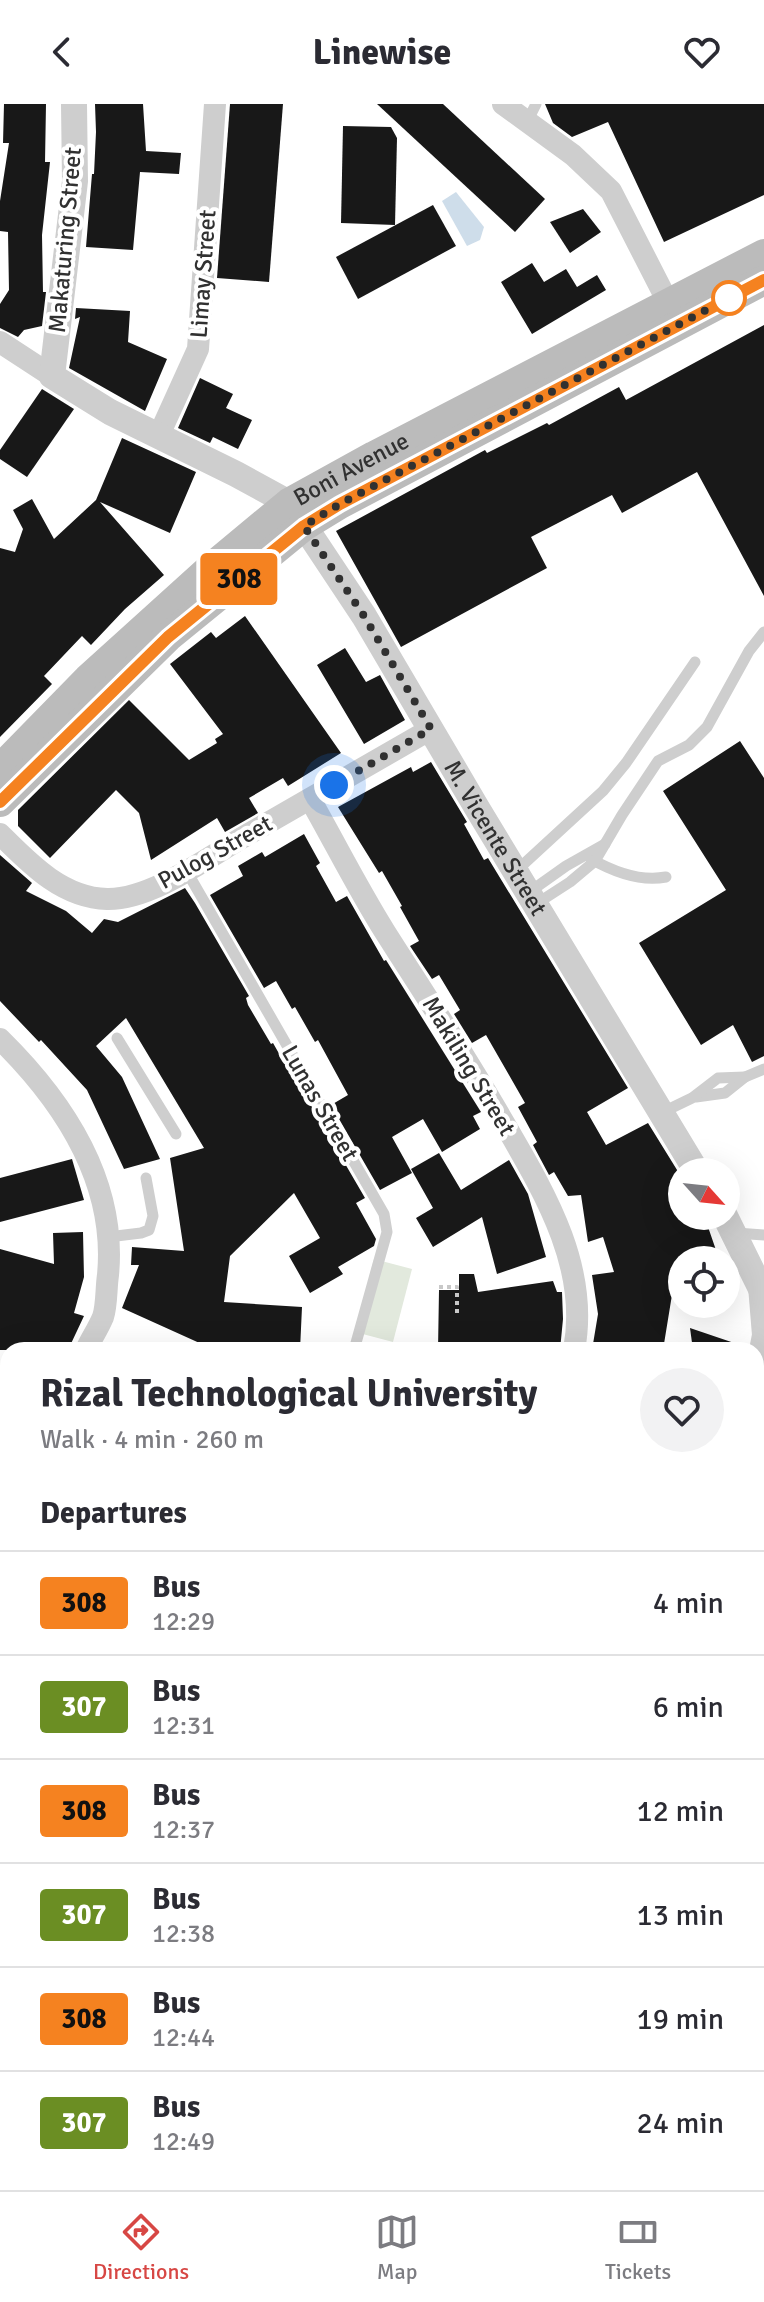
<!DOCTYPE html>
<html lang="en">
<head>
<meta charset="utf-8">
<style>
  :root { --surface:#fff; --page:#f2f2f3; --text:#2b2b33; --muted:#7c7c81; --line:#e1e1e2; --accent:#d74744 }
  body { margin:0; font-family:Signika,sans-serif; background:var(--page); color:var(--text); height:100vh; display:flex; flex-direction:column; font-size:30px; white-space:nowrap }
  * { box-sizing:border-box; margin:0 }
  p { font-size:26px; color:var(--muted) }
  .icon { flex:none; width:44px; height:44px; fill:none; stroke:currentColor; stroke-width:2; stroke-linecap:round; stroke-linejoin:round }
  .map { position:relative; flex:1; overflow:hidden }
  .details { position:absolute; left:0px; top:1238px; width:764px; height:848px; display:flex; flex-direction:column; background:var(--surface); border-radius:24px 24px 0 0; box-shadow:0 8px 32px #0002 }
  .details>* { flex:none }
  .badge { padding:0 16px; border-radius:6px; font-size:28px; line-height:52px }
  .needle { width:52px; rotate:117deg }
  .controls { position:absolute; left:668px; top:1054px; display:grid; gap:16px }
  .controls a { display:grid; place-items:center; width:72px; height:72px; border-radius:50%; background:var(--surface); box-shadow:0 8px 32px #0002; font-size:40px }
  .you { position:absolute; width:40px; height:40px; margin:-20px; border:6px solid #fff; border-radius:50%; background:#1a73e8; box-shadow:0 0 0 12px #1a73e833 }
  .map>.badge { position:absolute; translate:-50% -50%; box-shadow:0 0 0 4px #fff }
  h2 { padding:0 40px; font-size:30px; line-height:72px }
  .round { display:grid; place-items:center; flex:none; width:84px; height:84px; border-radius:42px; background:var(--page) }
  .summary { display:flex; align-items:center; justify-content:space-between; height:136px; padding:0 40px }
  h1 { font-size:38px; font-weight:700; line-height:60px }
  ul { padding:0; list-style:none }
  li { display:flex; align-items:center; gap:24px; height:104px; padding:0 40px; border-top:2px solid var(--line) }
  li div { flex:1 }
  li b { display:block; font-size:30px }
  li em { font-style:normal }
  li .badge { min-width:88px; font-weight:700; text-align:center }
  header { display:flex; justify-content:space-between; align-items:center; height:104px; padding:0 40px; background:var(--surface); font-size:36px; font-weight:700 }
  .tab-bar { display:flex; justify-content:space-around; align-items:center; height:112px; border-top:2px solid var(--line); background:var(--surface); font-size:22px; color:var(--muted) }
  .tab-bar a { display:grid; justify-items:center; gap:4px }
  .tab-bar .selected { color:var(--accent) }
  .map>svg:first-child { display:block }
  .green { fill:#e2e9dd }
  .water { fill:#ceddea }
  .building { fill:#181818 }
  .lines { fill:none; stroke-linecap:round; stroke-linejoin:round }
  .path { stroke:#c8c8c8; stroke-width:4; stroke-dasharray:4 4; stroke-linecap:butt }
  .service { stroke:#cecece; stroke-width:11 }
  .minor { stroke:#cecece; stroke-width:22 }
  .tertiary { stroke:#cecece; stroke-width:26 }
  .secondary { stroke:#bbb; stroke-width:30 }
  .line-casing { stroke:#fff; stroke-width:18 }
  .line { stroke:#f58220; stroke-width:12 }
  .walk { stroke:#313131; stroke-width:8; stroke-dasharray:0 14.4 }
  .stop-dot { fill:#fff; stroke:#f58220; stroke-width:4 }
  .labels { text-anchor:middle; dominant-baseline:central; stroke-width:8; stroke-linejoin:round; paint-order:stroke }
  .street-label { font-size:24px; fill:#313131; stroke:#fff }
</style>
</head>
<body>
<header><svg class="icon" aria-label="back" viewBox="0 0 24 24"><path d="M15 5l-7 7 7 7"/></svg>Linewise<svg class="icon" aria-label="heart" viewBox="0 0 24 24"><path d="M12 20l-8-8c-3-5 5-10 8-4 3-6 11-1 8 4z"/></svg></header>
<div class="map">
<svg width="764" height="2086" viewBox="0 0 764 2086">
  <rect width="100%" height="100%" fill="#fff"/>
  <g class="green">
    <path d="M374 1155 412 1165 393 1238 355 1228Z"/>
    <path d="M764 1268V1315L756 1320V1296Z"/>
  </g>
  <path class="water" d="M456 88 484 123 480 136 467 142 442 97Z"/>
  <g class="building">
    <path d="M4 0H46L45 58H50L42 131 43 188H46L42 222 24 226 18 233 0 224V200L9 186 8 128 0 127V97L9 39H3Z"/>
    <path d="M95 0H143L146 47 181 49 179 70 140 68 133 146 86 143 92 70H94L96 28Z"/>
    <path d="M230 0H283L269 178 217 174Z"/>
    <path d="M377 0H443L545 95 515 128Z"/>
    <path d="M545 0H764V91L664 138 608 18 572 33 553 19Z"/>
    <path d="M343 22 391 23 397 34 395 121 341 119Z"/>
    <path d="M433 101 456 142 358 195 336 153Z"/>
    <path d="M583 105 601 128 570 149 550 118Z"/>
    <path d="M532 159 544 178 566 165 577 183 597 171 606 186 532 230 501 178Z"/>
    <path d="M76 204 130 207 128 238 167 255 145 307 69 264 80 213 75 215Z"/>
    <path d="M764 221V492L697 368 622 409 612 391 531 433 547 464 401 543 336 427 485 346 487 349 547 319 549 321 619 283 626 296Z"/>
    <path d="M200 274 233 290 226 304 252 316 238 345 213 333 210 339 178 324Z"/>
    <path d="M42 285 74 305 27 373 0 355V346Z"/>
    <path d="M122 334 196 368 170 429 100 398 164 471 125 505 91 541 82 532 44 572 52 580 0 633V444L15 448 23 425 13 406 32 395 54 435 96 396Z"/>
    <path d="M245 512 341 649 288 682 283 674 249 694 258 709 225 728 217 714 151 756 139 709 116 686 50 754 18 722V706L129 596 189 656 217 639 215 635 223 630 170 560 211 528 216 534Z"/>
    <path d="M345 544 366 578 380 571 405 616 364 640 317 561Z"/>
    <path d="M740 637 764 674V952L752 958 733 921 701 941 639 839 726 786 663 687Z"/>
    <path d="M431 658 467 718 464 720 484 756 488 754 628 984 587 1008 606 1041 648 1019 682 1074V1112H701L707 1120 717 1149 700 1156H679L678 1154 663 1246H592L598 1210 592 1171 614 1168 603 1133 588 1138 581 1091 568 1092 554 1068 549 1071 533 1041 537 1038 518 1003 525 999 486 931 472 939 454 910 460 906 439 871 432 875 410 842 419 837 400 803 402 802 382 767 379 769 338 703 411 663 413 668Z"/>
    <path d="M304 730 320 759 316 762 336 798 347 792 384 857 386 856 481 1008 473 1012 480 1025 442 1048 423 1015 392 1033 412 1069 380 1086 331 1001 348 991 318 936 315 938 295 903 292 905 276 877 264 884 210 791 243 772 238 762 262 748 265 753Z"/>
    <path d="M0 751 32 779 26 787 66 807 92 829 104 815 118 818 185 784 195 799 249 892 246 894 248 901 271 940 273 939 306 997 308 996 365 1094 356 1099 376 1135 374 1142 338 1163 343 1170 310 1189 289 1152 320 1134 294 1089 230 1152 224 1198 302 1203 300 1246H215L122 1204 139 1161H131L132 1143 184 1147 170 1054 204 1044 126 914 96 942 122 973 160 1055 124 1065 87 986 41 936 39 938 0 897Z"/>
    <path d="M439 1049 461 1086 509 1056 528 1090 546 1153 497 1170 482 1113 433 1143 416 1114 433 1104 411 1065Z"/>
    <path d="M72 1055 84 1096 0 1118V1074Z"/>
    <path d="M83 1128 84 1173 74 1209 84 1212 68 1246H0V1145L54 1160 53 1129Z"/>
    <path d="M459 1170H474L478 1188 553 1177 557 1188H562L563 1215 560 1246H438L439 1186H459Z"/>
    <path d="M690 1224 746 1243V1246H693Z"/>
  </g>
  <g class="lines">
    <path class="path" d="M439 1183H457V1210"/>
    <g class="service">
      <path d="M527 18 536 0"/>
      <path d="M591 755C614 768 640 778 666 773"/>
      <path d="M186 766 384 1110 387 1128 354 1246"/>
      <path d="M515 768 603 687 626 659 695 558"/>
      <path d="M528 789 566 762 605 740"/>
      <path d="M536 800 570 778 595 757 622 711 658 657 689 641 707 623 749 547 764 528"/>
      <path d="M117 934 176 1030"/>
      <path d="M696 993 725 989 745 973 764 965"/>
      <path d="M661 1009 692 994 718 974 745 973"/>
      <path d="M736 1129 764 1131"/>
      <path d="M108 1133 141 1129 149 1126 153 1112 146 1074"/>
    </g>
    <g class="minor">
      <path d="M503 0 573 51 611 87 675 212"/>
      <path d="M0 238 52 272"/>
      <path d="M159 331 198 245 215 0"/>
      <path d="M310 695C335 739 358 785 385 828 425 891 467 954 504 1019 544 1088 590 1163 574 1246"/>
      <path d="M0 730C29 759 62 794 107 795 151 796 207 754 245 732 307 697 369 661 431 625"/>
      <path d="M0 935C64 998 117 1077 108 1171 106 1184 107 1201 103 1213 98 1225 91 1235 86 1246"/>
      <path d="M756 1267 763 1231 759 1182"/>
      <path d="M0 1303 8 1299"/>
      <path d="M756 1329 764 1325"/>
      <path d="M0 1495 8 1511"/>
      <path d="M756 1595 764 1601"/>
      <path d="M756 1696 764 1675"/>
      <path d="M756 1863 764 1953"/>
      <path d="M0 1934 8 1930"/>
      <path d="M0 1948 8 1964"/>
      <path d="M756 1984 764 1973"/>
      <path d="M66 2078 70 2086"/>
      <path d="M292 2078 296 2086"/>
      <path d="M498 2086 501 2078"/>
      <path d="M698 2086 700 2078"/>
    </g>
    <g class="tertiary">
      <path id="s1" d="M74 0 75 77 52 272 110 308 236 370 289 399 364 512 477 704 697 1068"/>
      <path d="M725 1112 764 1191"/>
    </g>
    <g class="secondary">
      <path id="s2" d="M0 665 88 575 213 462 289 399 374 352 764 150"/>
      <path d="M0 698 168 533 304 422 340 400 764 176"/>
    </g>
  </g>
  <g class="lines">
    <g class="line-casing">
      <path id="line" d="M0 698 168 533 304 422 340 400 764 176"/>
    </g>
    <use href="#line" class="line"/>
    <path class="walk" d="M334 681 431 625 364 512 304 422 340 400 729 194"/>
  </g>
  <circle class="stop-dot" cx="729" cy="194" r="16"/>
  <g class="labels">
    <g class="street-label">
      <text transform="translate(65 136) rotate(-85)">Makaturing Street</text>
      <text transform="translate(203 170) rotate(-86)">Limay Street</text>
      <text stroke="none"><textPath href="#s2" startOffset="464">Boni Avenue</textPath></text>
      <text stroke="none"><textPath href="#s1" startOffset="936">M. Vicente Street</textPath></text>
      <text transform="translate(215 748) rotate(-29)">Pulog Street</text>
      <text transform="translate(469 962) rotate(59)">Makiling Street</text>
      <text transform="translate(320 999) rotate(60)">Lunas Street</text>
    </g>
  </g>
</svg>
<div class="controls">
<a><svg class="needle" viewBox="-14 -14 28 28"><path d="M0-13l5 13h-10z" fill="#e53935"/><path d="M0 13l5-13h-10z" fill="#7c7c81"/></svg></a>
<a><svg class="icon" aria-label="locate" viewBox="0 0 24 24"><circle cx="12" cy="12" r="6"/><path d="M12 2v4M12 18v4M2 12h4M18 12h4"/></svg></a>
</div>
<div class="you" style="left:334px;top:681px"></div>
<b class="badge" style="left:239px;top:475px;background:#f58220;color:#111">308</b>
<section class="details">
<div class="summary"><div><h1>Rizal Technological University</h1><p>Walk · 4 min · 260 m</p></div><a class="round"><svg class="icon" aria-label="heart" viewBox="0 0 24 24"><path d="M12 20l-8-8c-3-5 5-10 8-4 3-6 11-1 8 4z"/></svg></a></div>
<h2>Departures</h2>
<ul>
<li><span class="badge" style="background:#f58220;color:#111">308</span><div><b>Bus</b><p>12:29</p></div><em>4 min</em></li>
<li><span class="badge" style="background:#6b8e23;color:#fff">307</span><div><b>Bus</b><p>12:31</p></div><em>6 min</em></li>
<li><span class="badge" style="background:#f58220;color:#111">308</span><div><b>Bus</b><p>12:37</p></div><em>12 min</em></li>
<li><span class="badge" style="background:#6b8e23;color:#fff">307</span><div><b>Bus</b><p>12:38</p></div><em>13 min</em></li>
<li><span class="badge" style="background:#f58220;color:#111">308</span><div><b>Bus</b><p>12:44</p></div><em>19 min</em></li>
<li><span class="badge" style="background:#6b8e23;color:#fff">307</span><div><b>Bus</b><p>12:49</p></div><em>24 min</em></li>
</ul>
</section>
</div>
<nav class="tab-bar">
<a class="selected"><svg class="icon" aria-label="directions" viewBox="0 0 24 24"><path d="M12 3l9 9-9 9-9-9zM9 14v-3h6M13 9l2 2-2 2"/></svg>Directions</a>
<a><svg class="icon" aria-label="map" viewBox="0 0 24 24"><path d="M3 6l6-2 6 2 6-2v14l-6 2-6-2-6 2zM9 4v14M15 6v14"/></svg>Map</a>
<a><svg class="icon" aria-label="tickets" viewBox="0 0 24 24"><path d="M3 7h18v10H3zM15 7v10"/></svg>Tickets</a>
</nav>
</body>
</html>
